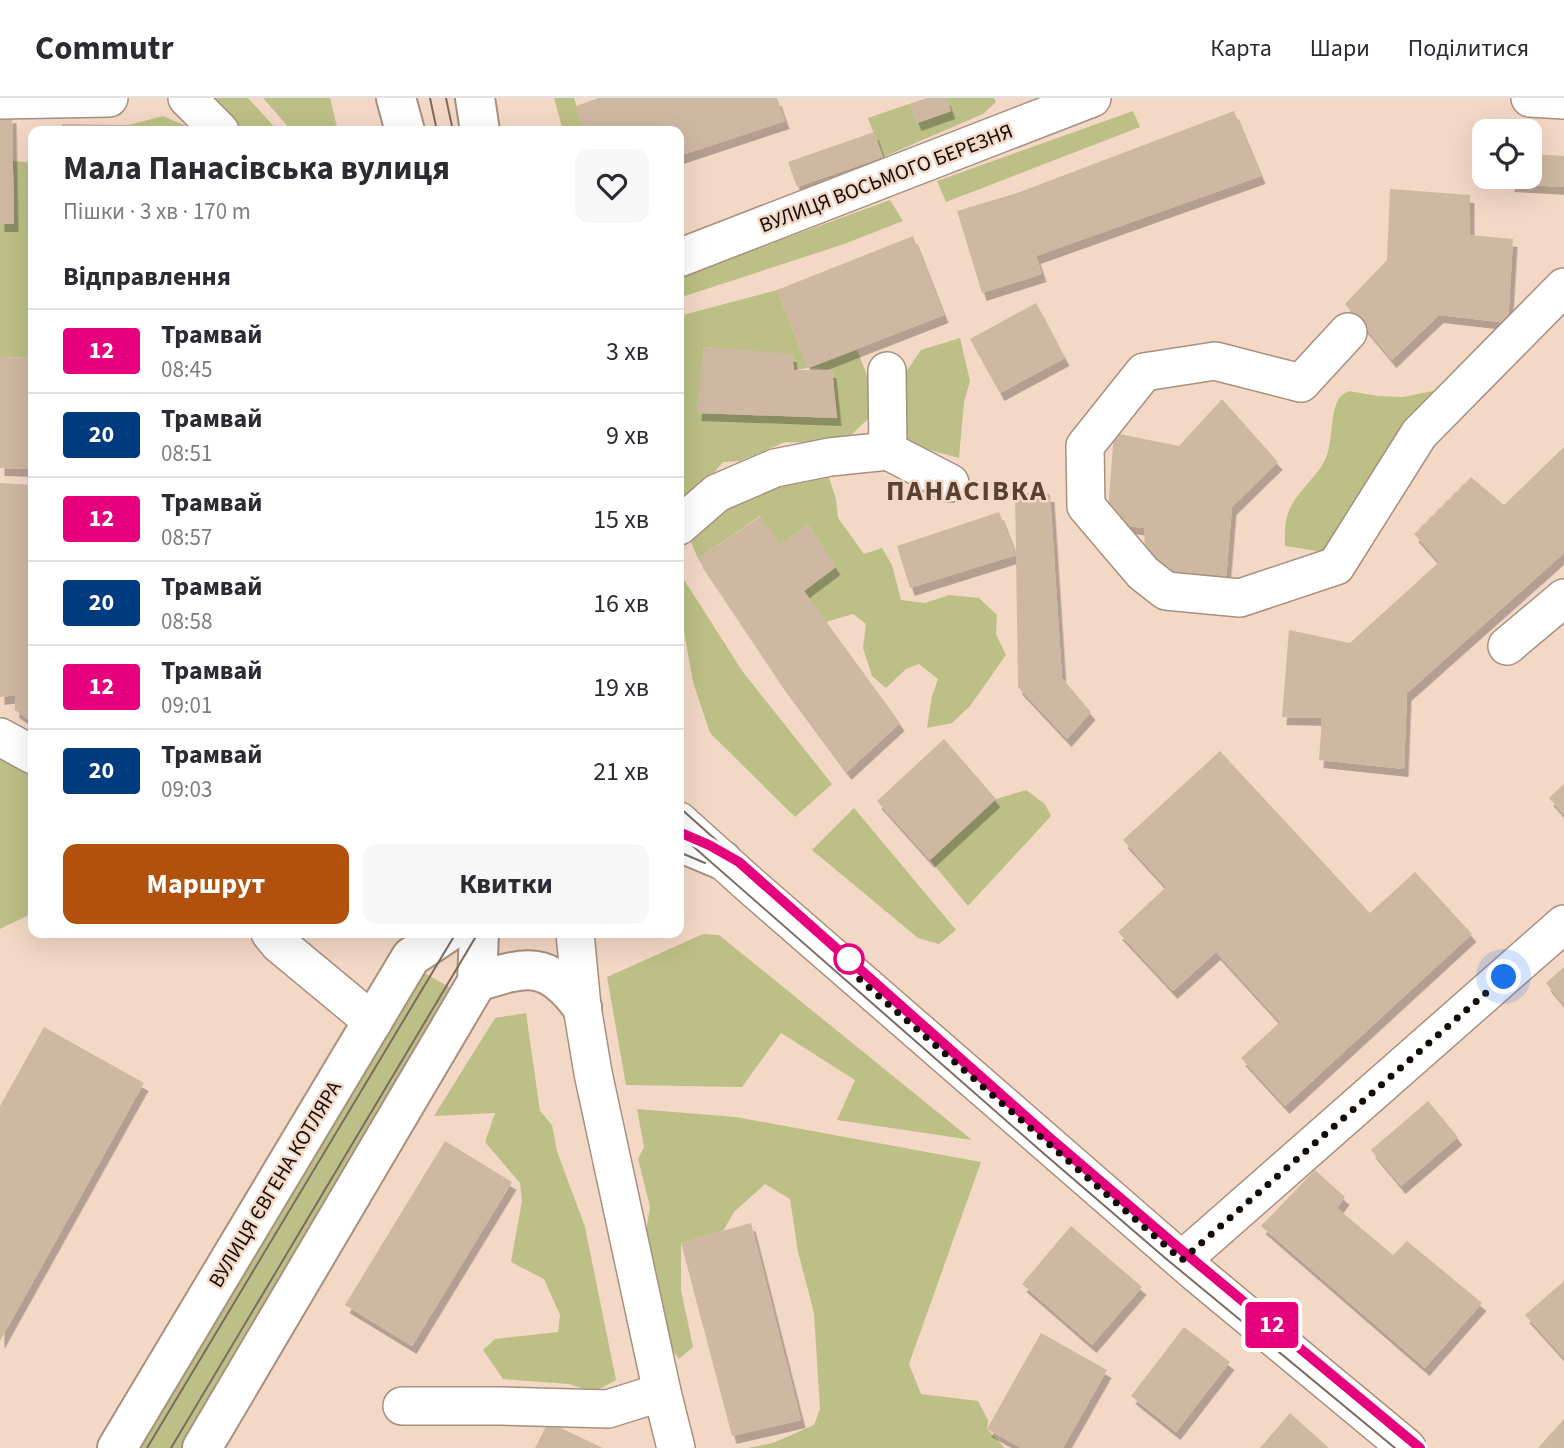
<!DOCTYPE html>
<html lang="uk">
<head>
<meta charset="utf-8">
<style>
  :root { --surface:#fff; --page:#f7f7f7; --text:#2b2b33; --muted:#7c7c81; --line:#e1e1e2; --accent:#b1510c }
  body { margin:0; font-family:"Source Sans 3",sans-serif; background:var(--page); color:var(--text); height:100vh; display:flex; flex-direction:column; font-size:26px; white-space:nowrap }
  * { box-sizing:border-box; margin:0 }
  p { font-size:23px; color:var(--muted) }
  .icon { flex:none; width:38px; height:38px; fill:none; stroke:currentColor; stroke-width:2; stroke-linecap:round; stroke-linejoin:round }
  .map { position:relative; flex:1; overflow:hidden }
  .side { position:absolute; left:28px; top:28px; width:656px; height:812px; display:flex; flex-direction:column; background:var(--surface); border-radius:14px; box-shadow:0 7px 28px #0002 }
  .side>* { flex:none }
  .badge { padding:0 14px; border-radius:5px; font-size:24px; line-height:46px }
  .buttons { position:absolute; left:1472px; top:21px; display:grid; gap:14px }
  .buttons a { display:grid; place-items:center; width:70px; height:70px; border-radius:14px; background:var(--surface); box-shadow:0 7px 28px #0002; font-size:35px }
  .you { position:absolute; width:35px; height:35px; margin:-18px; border:5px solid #fff; border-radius:50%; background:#1a73e8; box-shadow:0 0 0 10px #1a73e833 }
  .map>.badge { position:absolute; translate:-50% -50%; box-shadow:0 0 0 4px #fff }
  h2 { padding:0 35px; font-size:26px; line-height:63px }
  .round { display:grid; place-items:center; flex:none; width:74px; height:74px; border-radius:14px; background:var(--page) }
  .overview { display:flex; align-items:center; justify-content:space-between; height:119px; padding:0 35px }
  h1 { font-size:33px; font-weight:700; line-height:52px }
  .primary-button { display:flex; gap:14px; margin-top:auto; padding:14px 35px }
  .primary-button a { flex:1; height:80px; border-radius:14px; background:var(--accent); color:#fff; font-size:28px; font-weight:700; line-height:80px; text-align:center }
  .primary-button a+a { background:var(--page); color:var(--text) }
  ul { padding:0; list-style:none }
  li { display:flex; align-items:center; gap:21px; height:84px; padding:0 35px; border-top:2px solid var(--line) }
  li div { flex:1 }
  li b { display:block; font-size:26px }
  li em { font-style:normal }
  li .badge { min-width:77px; font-weight:700; text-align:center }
  header { display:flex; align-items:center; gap:42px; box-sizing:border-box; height:98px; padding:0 35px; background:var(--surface); border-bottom:2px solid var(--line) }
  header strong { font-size:33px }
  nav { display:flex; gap:38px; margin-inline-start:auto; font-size:24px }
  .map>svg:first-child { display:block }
  .green { fill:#bcc086; fill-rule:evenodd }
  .building { fill:#cfb8a2; filter:url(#shadow) }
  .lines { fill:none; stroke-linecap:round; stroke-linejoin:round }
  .minor-casing { stroke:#a98f7e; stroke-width:40 }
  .major-casing { stroke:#a98f7e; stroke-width:42 }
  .minor { stroke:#fff; stroke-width:37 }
  .major { stroke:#fff; stroke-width:38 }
  .tram { stroke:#7c6b60; stroke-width:2 }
  .line-casing { stroke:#fff; stroke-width:16 }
  .line { stroke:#e6007e; stroke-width:10 }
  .walk { stroke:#150c07; stroke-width:7; stroke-dasharray:0 12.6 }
  .stop-dot { fill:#fff; stroke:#e6007e; stroke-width:3.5 }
  .labels { text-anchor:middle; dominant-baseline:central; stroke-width:5; stroke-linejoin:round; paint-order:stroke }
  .street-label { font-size:21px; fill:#150c07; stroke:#f4d8c6 }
  .district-label { font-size:28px; font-weight:bold; letter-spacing:2px; fill:#594233; stroke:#f4d8c6 }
</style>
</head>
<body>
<header>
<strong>Commutr</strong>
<nav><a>Карта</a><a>Шари</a><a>Поділитися</a></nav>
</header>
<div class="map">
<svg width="1564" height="1350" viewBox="0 0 1564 1350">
  <defs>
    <filter id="shadow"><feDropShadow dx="4.5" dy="8" stdDeviation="0" flood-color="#0004"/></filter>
  </defs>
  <rect width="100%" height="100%" fill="#f4d8c6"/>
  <g class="green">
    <path d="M205 0H248L278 33H238L218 16Z"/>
    <path d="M263 0H330L338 33H292Z"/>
    <path d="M554 0H574L584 33H563Z"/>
    <path d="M946 0H994L996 4 983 16 883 59 868 20 909 6 917 25 951 13Z"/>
    <path d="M1133 13 1140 29 946 104 937 83Z"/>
    <path d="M163 18 198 33H128V27Z"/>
    <path d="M13 63 33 65V260L0 259V126H14Z"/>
    <path d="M890 102 903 123 844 146 679 200V179Z"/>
    <path d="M777 192 808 270 857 252 873 292 870 319 848 340 828 345 785 344 740 363 723 364 696 396 679 405V218ZM704 249 792 257 794 272 808 270 832 272 837 320 698 315Z"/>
    <path d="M960 240 970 283 964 304 959 360 907 346 902 324 906 274 921 252Z"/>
    <path d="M1453 289 1323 454 1285 448C1284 417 1288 408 1309 384 1316 376 1323 368 1327 357 1333 341 1330 312 1340 299 1342 296 1346 295 1349 293L1377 298 1403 299Z"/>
    <path d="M803 378 829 380 836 401 838 420 864 456 882 450 892 467 901 502 925 505 949 497 979 500 997 517 996 536 1006 557 970 608 952 625 927 630 932 598 938 581 919 566 906 571 886 590 872 578 863 550 866 526 853 516 826 524 804 493 835 468 808 427 780 447 760 418 698 461 688 436 725 406Z"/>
    <path d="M679 474 743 574 832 686 795 719 710 635 693 584 679 505Z"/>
    <path d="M0 654 33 674V815L0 831Z"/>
    <path d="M1026 692 1045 706 1051 718 968 808 930 762 996 701Z"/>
    <path d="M854 710 956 832 939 846 918 840 812 752Z"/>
    <path d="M703 836 719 837 972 1042 837 1022 855 982 781 935 742 989 626 987 607 879Z"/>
    <path d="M423 874 454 892 181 1350H138Z"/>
    <path d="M526 915 540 1013 552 1027 557 1053 585 1129 616 1282 594 1294 569 1286 503 1281 483 1252 495 1241 558 1234 560 1217 544 1181 511 1164 522 1103 520 1085 485 1044 495 1015 434 1018 495 920Z"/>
    <path d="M637 1011 736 1019 981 1064 909 1266 921 1296 978 1303 988 1322 987 1331 1005 1350H748L773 1345 814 1327 820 1311 814 1215 798 1154 790 1101 765 1086 734 1114 723 1133 681 1145V1192L693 1249 679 1261 666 1243 644 1146 650 1109 638 1061 644 1049Z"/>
  </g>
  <g class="building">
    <path d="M599 0H777L785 23 679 58V33H584L576 8Z"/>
    <path d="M927 0H946L951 13 917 25 909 6Z"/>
    <path d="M1234 13 1261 78 1036 158 1042 176 982 195 957 113 1017 95Z"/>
    <path d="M12 17 14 126H0V19Z"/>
    <path d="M62 26 128 27V33H62Z"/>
    <path d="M874 34 883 59 797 89 788 64Z"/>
    <path d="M1530 56 1564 58V89L1510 86 1511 79H1530Z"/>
    <path d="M1390 91 1470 97V137L1513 141 1508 225 1439 217 1392 262 1345 206 1387 162Z"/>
    <path d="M913 138 944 217 808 270 777 192Z"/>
    <path d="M1036 205 1065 260 1000 295 970 241Z"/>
    <path d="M704 249 792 256 794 272H832L837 320 697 315Z"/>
    <path d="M0 259 33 260V371L0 370Z"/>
    <path d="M1222 301 1278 364 1232 409 1226 481 1146 473 1144 430 1107 425 1114 335 1179 348Z"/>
    <path d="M1564 349V455L1407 595 1404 671 1319 662 1322 620 1282 619 1289 532 1350 545 1439 464 1414 436 1471 379 1504 407Z"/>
    <path d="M0 385 33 387V625L15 612V597L0 599Z"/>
    <path d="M1015 394 1050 396 1062 580 1091 614 1067 641 1018 589 1016 457 910 490 897 448 999 414 1016 457Z"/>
    <path d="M761 418 780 447 808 427 836 469 804 493 900 625 847 674 779 582 698 461Z"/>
    <path d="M944 641 996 701 930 762 877 703Z"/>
    <path d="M1220 653 1370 815 1415 774 1472 836 1285 1008 1241 960 1280 924 1216 854 1173 893 1118 834 1166 789 1123 742Z"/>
    <path d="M1564 686V717L1549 700Z"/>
    <path d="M1564 869V907L1546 885Z"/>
    <path d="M44 929 144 985 0 1243V1008Z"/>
    <path d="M1428 1003 1458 1039 1401 1088 1371 1052Z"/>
    <path d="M445 1043 512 1084 412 1248 345 1207Z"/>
    <path d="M1315 1072 1345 1099 1337 1110 1393 1157 1407 1143 1482 1205 1425 1270 1261 1128Z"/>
    <path d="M751 1125 801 1322 732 1338 681 1145Z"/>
    <path d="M1071 1128 1142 1189 1092 1247 1022 1186Z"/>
    <path d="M1564 1183V1260L1525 1217Z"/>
    <path d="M1184 1229 1230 1264 1176 1334 1131 1298Z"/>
    <path d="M1041 1235 1107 1272 1063 1350H1021L987 1331Z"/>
    <path d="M1290 1315 1329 1350H1260Z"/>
    <path d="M1564 1321V1350H1538Z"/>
    <path d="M548 1324 603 1350H535Z"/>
  </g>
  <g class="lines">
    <g class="minor-casing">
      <g id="minor">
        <path d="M187 0 220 33"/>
        <path d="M1530 0 1564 2"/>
        <path d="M0 2 109 0"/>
        <path d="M679 160 1092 0"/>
        <path d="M1348 234 1301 285 1215 263 1144 274 1085 348 1086 408 1143 475 1166 493 1240 500 1336 468 1419 336 1564 189"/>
        <path d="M887 273 888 353 950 385"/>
        <path d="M679 428 717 395 775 370 830 359 888 353"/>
        <path d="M1507 548 1564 500"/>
        <path d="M0 639 33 657"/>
        <path d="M679 723 750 787 1195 1174 1407 1350"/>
        <path d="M270 835 279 846 373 924"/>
        <path d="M575 835 582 909 593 975 662 1294 676 1350"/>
        <path d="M1182 1162 1564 826"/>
        <path d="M402 1308H501L608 1311 662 1294"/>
      </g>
    </g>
    <g class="major-casing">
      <g id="major">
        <path d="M396 0 405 33"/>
        <path d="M475 0 480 33"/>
        <path d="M679 744 722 762"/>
        <path d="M477 884C527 868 548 862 582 909"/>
        <path d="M117 1350 411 859 447 835"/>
        <path d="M202 1350 477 884 479 835"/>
      </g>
    </g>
    <use href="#minor" class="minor"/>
    <use href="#major" class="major"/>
    <g class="tram">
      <path d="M430 0 437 33"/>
      <path d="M446 0 453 33"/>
      <path d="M679 709 1051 1041 1173 1145 1421 1350"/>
      <path d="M679 736 1042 1054 1164 1159 1395 1350"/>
      <path d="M679 754 705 765"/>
      <path d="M147 1350 456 835"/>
      <path d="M171 1350 478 835"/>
    </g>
  </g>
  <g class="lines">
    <g class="line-casing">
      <path id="line" d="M679 734 709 747 739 764 1051 1041 1173 1145 1420 1350"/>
    </g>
    <use href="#line" class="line"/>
    <path class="walk" d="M849 861V872L1182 1162 1504 879"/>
  </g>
  <circle class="stop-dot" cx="849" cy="861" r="14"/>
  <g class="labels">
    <g class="street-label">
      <text transform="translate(886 80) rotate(-21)">ВУЛИЦЯ ВОСЬМОГО БЕРЕЗНЯ</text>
      <text transform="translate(275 1086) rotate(-59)">ВУЛИЦЯ ЄВГЕНА КОТЛЯРА</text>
    </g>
    <g class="district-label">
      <text x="967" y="393">ПАНАСІВКА</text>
    </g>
  </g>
</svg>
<div class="buttons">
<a><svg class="icon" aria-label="locate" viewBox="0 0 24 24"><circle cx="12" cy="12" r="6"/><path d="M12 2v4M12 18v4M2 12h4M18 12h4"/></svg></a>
</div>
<div class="you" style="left:1504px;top:879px"></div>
<b class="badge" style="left:1272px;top:1227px;background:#e6007e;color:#fff">12</b>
<section class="side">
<div class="overview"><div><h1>Мала Панасівська вулиця</h1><p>Пішки · 3 хв · 170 m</p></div><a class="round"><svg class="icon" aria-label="heart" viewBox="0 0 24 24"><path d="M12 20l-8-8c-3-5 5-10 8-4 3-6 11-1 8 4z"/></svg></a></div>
<h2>Відправлення</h2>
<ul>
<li><span class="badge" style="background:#e6007e;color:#fff">12</span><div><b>Трамвай</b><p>08:45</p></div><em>3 хв</em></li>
<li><span class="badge" style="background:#003b80;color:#fff">20</span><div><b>Трамвай</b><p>08:51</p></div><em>9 хв</em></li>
<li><span class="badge" style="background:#e6007e;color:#fff">12</span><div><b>Трамвай</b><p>08:57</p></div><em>15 хв</em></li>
<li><span class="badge" style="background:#003b80;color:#fff">20</span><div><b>Трамвай</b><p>08:58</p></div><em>16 хв</em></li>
<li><span class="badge" style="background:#e6007e;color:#fff">12</span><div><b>Трамвай</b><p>09:01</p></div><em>19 хв</em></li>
<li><span class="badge" style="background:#003b80;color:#fff">20</span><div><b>Трамвай</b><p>09:03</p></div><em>21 хв</em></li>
</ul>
<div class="primary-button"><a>Маршрут</a><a>Квитки</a></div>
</section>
</div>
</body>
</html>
